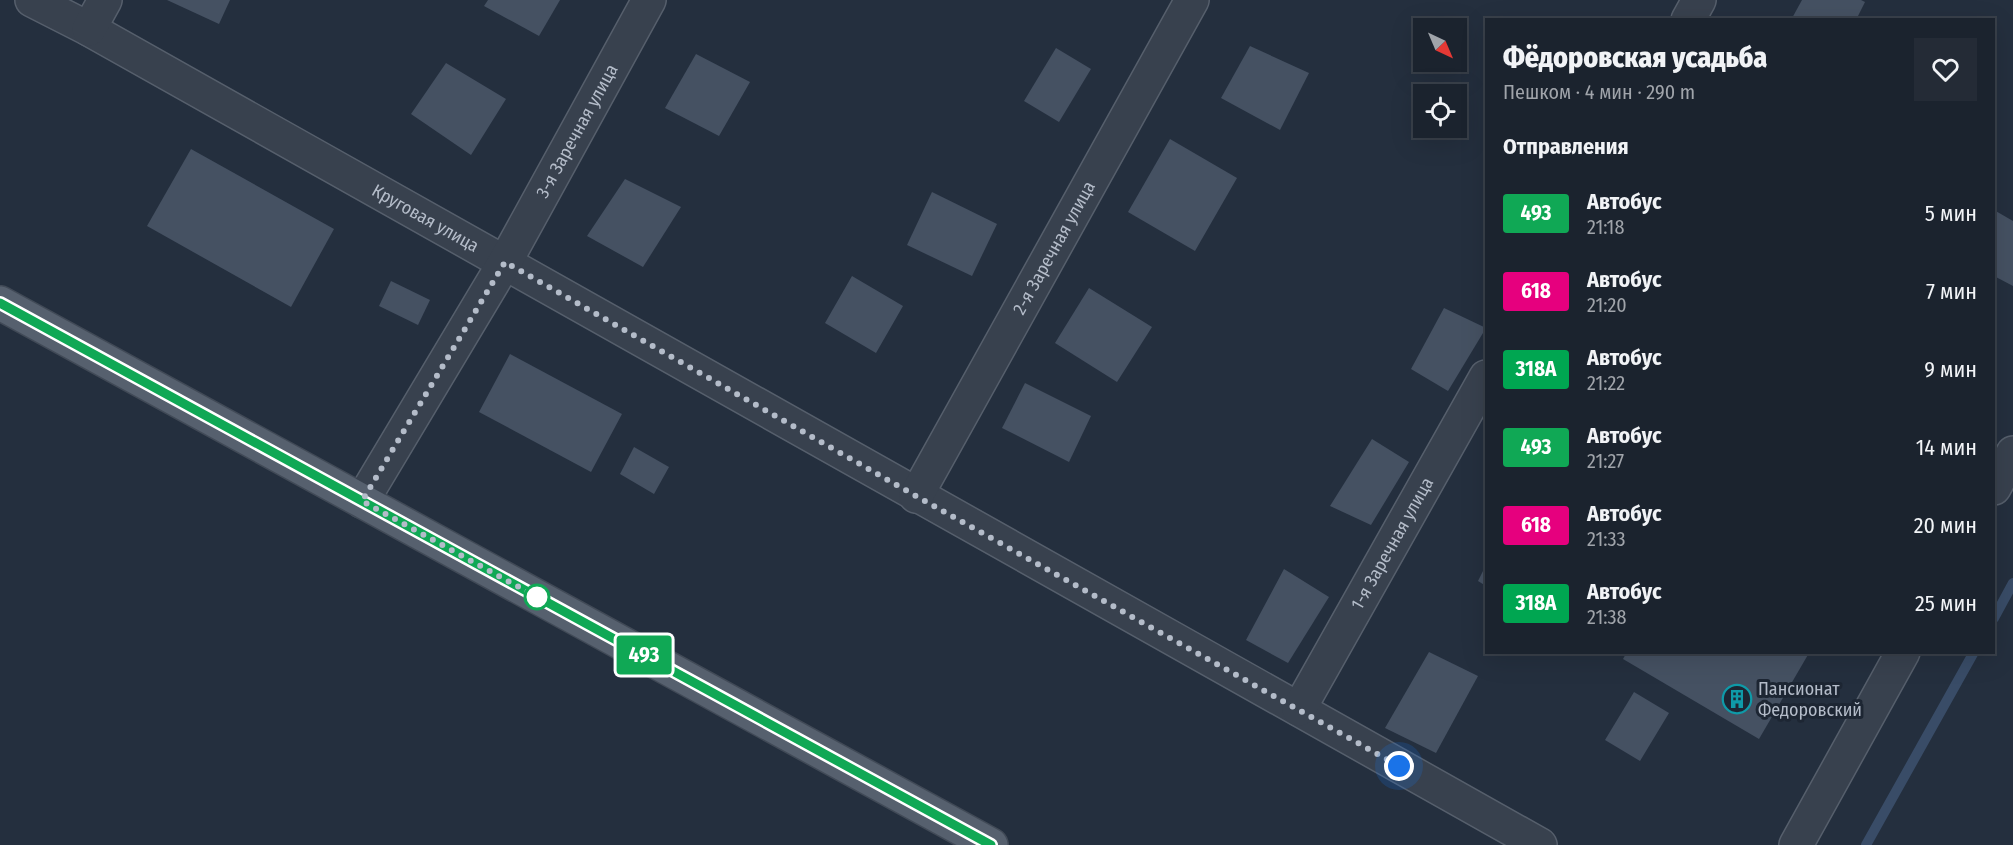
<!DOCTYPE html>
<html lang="ru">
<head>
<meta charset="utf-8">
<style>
  :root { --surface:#1b232e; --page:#242b36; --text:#f1f3f6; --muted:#a0a4aa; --line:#39404a }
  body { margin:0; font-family:"Fira Sans Condensed",sans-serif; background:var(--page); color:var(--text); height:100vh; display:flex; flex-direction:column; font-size:22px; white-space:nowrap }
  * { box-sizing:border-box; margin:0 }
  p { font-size:20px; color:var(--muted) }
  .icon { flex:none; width:33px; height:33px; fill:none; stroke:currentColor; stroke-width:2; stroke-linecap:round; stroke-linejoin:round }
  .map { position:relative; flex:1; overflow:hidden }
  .drawer { position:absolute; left:1485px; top:18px; width:510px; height:636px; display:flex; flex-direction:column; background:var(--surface); border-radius:0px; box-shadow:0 6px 24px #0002,0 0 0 2px var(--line) }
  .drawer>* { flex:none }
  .badge { padding:0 12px; border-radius:4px; font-size:21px; line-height:39px }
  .needle { width:39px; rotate:136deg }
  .controls { position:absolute; left:1413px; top:18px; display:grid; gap:12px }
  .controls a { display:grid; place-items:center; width:54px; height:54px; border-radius:0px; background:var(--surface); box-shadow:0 6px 24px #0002,0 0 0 2px var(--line); font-size:30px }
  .you { position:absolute; width:30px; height:30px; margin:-15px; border:4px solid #fff; border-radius:50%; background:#1a73e8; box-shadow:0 0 0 9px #1a73e833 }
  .map>.badge { position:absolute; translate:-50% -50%; box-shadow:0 0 0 3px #fff }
  h2 { padding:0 18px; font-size:22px; line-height:54px }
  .round { display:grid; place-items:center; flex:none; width:63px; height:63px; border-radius:0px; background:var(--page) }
  .head { display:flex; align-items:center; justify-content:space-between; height:102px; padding:0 18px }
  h1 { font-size:28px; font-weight:800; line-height:45px }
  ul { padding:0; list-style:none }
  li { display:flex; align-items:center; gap:18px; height:78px; padding:0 18px }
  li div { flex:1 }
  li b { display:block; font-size:22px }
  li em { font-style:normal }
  li .badge { min-width:66px; font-weight:700; text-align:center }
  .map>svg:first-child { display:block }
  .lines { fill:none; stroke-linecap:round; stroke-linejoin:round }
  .stream { stroke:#394c67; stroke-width:10 }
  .building { fill:#455162 }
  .minor-casing { stroke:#565f6c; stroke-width:36 }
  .major-casing { stroke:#414a57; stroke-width:36 }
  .minor { stroke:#38414e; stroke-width:33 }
  .major { stroke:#56606e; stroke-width:33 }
  .line-casing { stroke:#fff; stroke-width:14 }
  .line { stroke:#10a855; stroke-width:9 }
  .walk { stroke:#b4bcc9; stroke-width:6; stroke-dasharray:0 10.8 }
  .stop-dot { fill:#fff; stroke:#10a855; stroke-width:3 }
  .labels { text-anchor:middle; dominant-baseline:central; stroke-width:6; stroke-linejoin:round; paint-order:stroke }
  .street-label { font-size:18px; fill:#b4bcc9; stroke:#1d2633 }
  .poi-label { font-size:18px; fill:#b4bcc9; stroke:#1d2633; text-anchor:start }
</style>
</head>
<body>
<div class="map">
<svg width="2013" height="845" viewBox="0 0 2013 845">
  <rect width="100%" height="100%" fill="#242f3e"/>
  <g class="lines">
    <g class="stream">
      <path d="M1994 618 2013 583"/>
      <path d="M1866 845 1974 652"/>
    </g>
  </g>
  <g class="building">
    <path d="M167 0H230L219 24Z"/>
    <path d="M488 0H560L539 36 484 6Z"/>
    <path d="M1802 0H1861L1865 2 1856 20H1791Z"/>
    <path d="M1250 46 1309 73 1280 130 1221 98Z"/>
    <path d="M1056 48 1091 69 1059 122 1024 101Z"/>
    <path d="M696 54 750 82 719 136 665 108Z"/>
    <path d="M446 63 506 99 471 155 411 114Z"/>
    <path d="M1170 139 1237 178 1195 251 1128 212Z"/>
    <path d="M191 149 334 229 291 307 147 226Z"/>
    <path d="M625 179 681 207 643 267 587 236Z"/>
    <path d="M932 192 997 224 972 276 907 245Z"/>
    <path d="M1994 210 2013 221V286L1994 276Z"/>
    <path d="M852 276 903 306 876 353 825 323Z"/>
    <path d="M391 281 430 300 418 325 379 306Z"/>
    <path d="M1089 288 1152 327 1117 382 1055 343Z"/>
    <path d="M1444 308 1486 328 1448 391 1411 369Z"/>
    <path d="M510 354 622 414 591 472 479 412Z"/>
    <path d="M1025 383 1091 416 1069 462 1002 428Z"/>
    <path d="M1372 439 1409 462 1371 525 1330 506Z"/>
    <path d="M634 447 669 467 654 494 620 474Z"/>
    <path d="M1486 565V586L1478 581Z"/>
    <path d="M1284 569 1329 597 1288 663 1246 640Z"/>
    <path d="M1429 652 1478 676 1436 753 1385 728Z"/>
    <path d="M1627 652H1808L1809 653 1759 739 1623 659Z"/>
    <path d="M1634 692 1669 713 1640 761 1605 740Z"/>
  </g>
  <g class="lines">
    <g class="minor-casing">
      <g id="minor">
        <path id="s1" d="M32 0 89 29 1540 845"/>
        <path d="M1688 20 1699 0"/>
        <path d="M89 29 105 0"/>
        <path d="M1994 488 2013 453"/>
        <path id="s2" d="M916 496 1192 0"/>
        <path id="s3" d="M362 501 505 262 649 0"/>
        <path id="s4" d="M1299 709 1486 377"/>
        <path d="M1796 845 1903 652"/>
      </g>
    </g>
    <g class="major-casing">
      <path id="major" d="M0 303 991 845"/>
    </g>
    <use href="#minor" class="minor"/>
    <use href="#major" class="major"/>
  </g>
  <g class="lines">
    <g class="line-casing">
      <path id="line" d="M0 303 991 845"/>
    </g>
    <use href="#line" class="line"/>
    <path class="walk" d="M537 597 362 501 505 262 916 496 1399 766"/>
  </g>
  <defs>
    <g id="building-ring" transform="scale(1.5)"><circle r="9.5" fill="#1d2633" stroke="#0f9aa8" stroke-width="1.5"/><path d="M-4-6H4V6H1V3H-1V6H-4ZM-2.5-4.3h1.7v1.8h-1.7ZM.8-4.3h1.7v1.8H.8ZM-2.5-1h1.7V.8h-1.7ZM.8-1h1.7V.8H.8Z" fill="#0f9aa8"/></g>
  </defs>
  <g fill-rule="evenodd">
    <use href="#building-ring" x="1737" y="699"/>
  </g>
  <circle class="stop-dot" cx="537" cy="597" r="12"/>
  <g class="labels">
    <g class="street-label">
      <text stroke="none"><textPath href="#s3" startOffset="428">3-я Заречная улица</textPath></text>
      <text stroke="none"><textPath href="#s1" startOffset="450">Круговая улица</textPath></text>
      <text stroke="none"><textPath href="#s2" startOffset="284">2-я Заречная улица</textPath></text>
      <text stroke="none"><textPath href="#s4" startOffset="190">1-я Заречная улица</textPath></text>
    </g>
    <g class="poi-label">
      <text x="1758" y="689">Пансионат<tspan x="1758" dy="21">Федоровский</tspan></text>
    </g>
  </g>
</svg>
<div class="controls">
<a><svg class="needle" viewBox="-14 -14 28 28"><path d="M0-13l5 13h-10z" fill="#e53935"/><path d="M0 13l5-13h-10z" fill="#a0a4aa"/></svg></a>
<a><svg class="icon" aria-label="locate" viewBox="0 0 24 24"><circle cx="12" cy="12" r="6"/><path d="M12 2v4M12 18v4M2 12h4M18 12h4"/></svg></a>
</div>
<div class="you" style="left:1399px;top:766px"></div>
<b class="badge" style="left:644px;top:655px;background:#10a855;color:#fff">493</b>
<section class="drawer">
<div class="head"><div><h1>Фёдоровская усадьба</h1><p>Пешком · 4 мин · 290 m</p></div><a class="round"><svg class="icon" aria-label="heart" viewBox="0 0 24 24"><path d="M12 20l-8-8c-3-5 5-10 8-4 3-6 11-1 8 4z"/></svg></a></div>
<h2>Отправления</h2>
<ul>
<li><span class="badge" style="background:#10a855;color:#fff">493</span><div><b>Автобус</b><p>21:18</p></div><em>5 мин</em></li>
<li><span class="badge" style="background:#e6007e;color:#fff">618</span><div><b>Автобус</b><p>21:20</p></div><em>7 мин</em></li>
<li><span class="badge" style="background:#00a651;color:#fff">318А</span><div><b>Автобус</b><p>21:22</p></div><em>9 мин</em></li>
<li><span class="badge" style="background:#10a855;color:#fff">493</span><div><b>Автобус</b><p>21:27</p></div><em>14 мин</em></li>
<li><span class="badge" style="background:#e6007e;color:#fff">618</span><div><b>Автобус</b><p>21:33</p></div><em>20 мин</em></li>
<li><span class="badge" style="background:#00a651;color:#fff">318А</span><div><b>Автобус</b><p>21:38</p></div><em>25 мин</em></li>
</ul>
</section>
</div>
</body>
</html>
